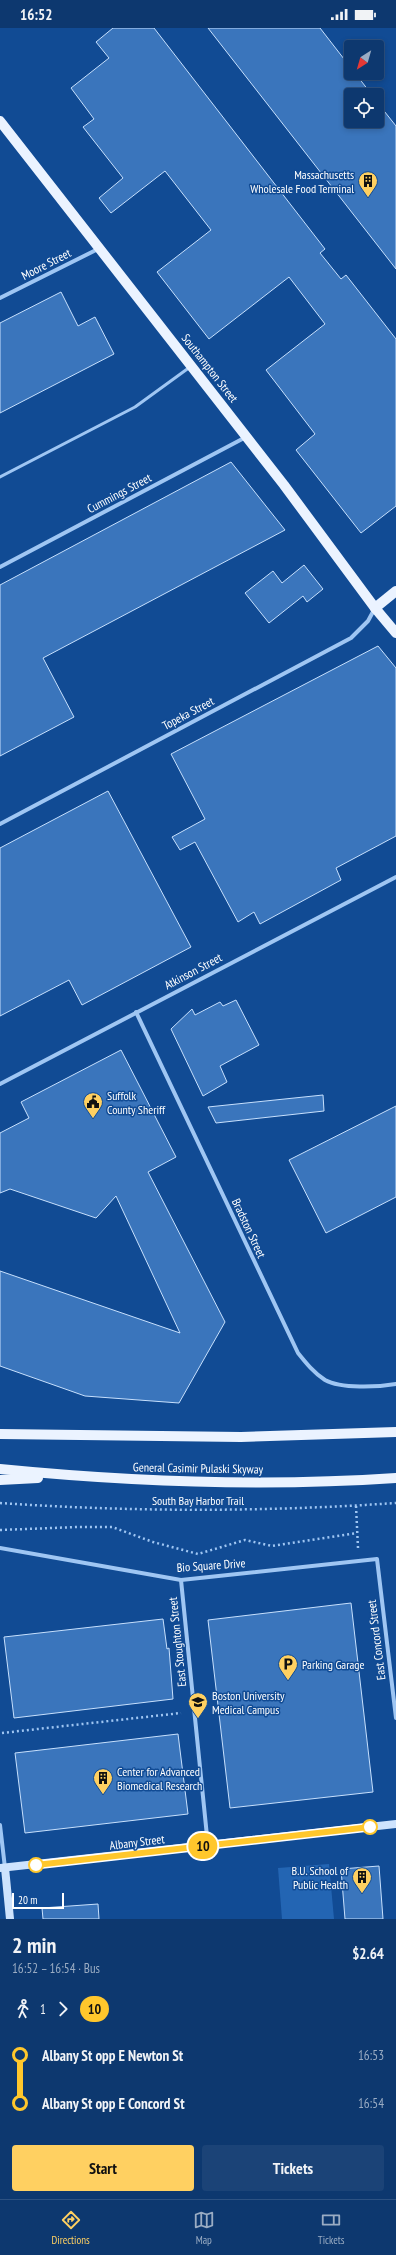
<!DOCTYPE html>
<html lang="en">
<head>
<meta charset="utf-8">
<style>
  :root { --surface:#0d386f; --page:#1b4377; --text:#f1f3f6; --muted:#9aacc3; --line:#2d5282; --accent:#ffd061 }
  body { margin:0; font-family:"PT Sans Narrow",sans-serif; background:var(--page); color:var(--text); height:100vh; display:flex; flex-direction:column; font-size:15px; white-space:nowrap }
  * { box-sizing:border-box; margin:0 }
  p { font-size:13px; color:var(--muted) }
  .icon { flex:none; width:22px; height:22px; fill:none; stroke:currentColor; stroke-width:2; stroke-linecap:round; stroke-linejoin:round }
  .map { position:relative; height:1891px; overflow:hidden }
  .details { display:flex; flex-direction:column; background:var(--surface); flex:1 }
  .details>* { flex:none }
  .badge { padding:0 8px; border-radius:13px; font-size:14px; line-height:26px }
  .needle { width:26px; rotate:217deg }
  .fabs { position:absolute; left:344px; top:12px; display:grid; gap:8px }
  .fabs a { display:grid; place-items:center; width:40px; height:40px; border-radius:4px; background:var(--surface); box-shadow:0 2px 6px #0003,0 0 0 1px var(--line); font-size:20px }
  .scale { position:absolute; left:12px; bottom:10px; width:52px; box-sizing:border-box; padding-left:4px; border:2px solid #fff; border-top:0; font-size:11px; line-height:14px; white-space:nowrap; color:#fff; -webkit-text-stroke:3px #114b94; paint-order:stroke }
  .map>.badge { position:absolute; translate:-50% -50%; box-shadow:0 0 0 2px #fff }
  .legs { display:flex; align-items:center; gap:6px; height:44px; padding:0 12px; font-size:13px }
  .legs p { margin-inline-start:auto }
  .headline { display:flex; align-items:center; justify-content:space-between; height:68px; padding:0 12px }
  h1 { font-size:22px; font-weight:700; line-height:30px }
  .primary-button { display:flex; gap:8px; margin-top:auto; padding:8px 12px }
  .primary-button a { flex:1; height:46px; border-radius:4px; background:var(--accent); color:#111; font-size:16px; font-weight:700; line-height:46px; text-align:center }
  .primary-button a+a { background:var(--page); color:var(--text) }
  ul { padding:0 12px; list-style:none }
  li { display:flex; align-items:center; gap:14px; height:48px; font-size:15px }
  li i { display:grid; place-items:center; width:6px; height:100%; margin:0 5px; background:currentColor }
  li i::after { content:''; width:10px; height:10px; margin:-5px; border:3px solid; border-radius:50%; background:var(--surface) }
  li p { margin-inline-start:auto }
  li:first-child i { background:linear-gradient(#0000 50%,currentColor 0) }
  li:last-child i { background:linear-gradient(currentColor 50%,#0000 0) }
  .status { display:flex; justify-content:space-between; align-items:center; height:28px; padding:0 20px; background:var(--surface); direction:ltr }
  .status svg { height:11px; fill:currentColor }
  .dock { display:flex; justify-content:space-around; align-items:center; height:56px; border-top:1px solid var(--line); background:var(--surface); font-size:11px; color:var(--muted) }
  .dock a { display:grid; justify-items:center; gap:2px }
  .dock .active { color:var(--accent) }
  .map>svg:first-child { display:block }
  .green { fill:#2365b3 }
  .building { fill:#3a75bc; stroke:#c7e0fd }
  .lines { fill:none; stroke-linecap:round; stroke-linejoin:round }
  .path { stroke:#9fc6f3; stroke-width:2.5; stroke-dasharray:2 3; stroke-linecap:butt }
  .service { stroke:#9fc6f3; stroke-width:3 }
  .minor { stroke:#9fc6f3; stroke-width:4 }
  .secondary { stroke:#cee3fd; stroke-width:8 }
  .primary { stroke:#ebf3ff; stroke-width:10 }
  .line-1-casing { stroke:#fff; stroke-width:9 }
  .line-1 { stroke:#ffc72c; stroke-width:6 }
  .stop-1-dot { fill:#fff; stroke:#ffc72c; stroke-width:2 }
  .labels { text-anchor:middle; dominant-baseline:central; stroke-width:3; stroke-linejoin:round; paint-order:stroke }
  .poi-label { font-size:12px; fill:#fff; stroke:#114b94; text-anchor:start }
  .street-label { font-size:12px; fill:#fff; stroke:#114b94 }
</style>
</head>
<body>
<div class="status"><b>16:52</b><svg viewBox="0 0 49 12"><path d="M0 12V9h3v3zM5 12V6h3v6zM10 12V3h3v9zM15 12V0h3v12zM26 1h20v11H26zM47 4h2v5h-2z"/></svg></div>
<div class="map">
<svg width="396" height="1891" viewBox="0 0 396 1891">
  <rect width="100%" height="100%" fill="#114b94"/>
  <path class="green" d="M329 1836 334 1891H282L278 1840Z"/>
  <g class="building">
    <path d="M113 0H154L325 221 320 225 341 251 346 247 396 311V478L361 505 296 422 315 406 266 342 325 296 289 249 209 311 157 244 211 202 165 143 111 185 99 170 123 150 83 99 94 91 71 60 109 30 96 14Z"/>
    <path d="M208 0H320L351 40V45H355L372 67H351V93H377V74L396 98V241Z"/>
    <path d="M61 264 78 298 95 289 114 326 0 385V295Z"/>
    <path d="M231 434 285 502 43 630 74 689 0 728V557Z"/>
    <path d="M304 537 323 561 307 574 303 568 269 595 245 565 273 543 282 555Z"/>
    <path d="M378 618 396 640V808L336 840 341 852 260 896 254 884 238 894 195 814 180 822 172 809 205 791 171 726Z"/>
    <path d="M108 763 191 919 82 977 69 952 0 988V820Z"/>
    <path d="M236 972 259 1017 220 1038 227 1054 203 1068 171 1001 192 981 195 987 220 974 223 978Z"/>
    <path d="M121 1022 176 1129 148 1144 225 1294 179 1375 85 1368 0 1338V1243L180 1305 116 1168 96 1190 10 1161 0 1165V1105L29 1090 21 1074Z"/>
    <path d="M323 1067 324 1083 216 1095 208 1079Z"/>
    <path d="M396 1078V1169L326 1205 289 1132Z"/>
    <path d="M351 1575 373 1764 230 1780 208 1592Z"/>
    <path d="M163 1591 167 1621 169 1620 173 1671 14 1690 4 1609Z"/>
    <path d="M178 1706 188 1786 25 1805 15 1725Z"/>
    <path d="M379 1838 383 1891H345L341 1841Z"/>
    <path d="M98 1876 99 1891H43L42 1880Z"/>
  </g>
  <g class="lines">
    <g class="path">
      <path d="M0 1475C132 1484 264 1484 396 1475"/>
      <path d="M356 1478 358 1520"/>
      <path d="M0 1502 78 1499H112L153 1514 198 1526 245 1512 272 1518 357 1505"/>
      <path d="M2 1705 181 1685"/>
    </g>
    <path class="service" d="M0 449 135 379 190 339"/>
    <g class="minor">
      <path d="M0 270 98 221"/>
      <path d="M0 539 246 409"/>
      <path d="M0 796 351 610 368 593 375 580"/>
      <path d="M136 984 298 1325C306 1335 314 1345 325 1352 341 1361 378 1359 396 1356"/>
      <path d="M0 1056 396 849"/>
      <path d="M0 1520 181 1552 377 1531 396 1690"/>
      <path d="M181 1552 208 1818"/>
      <path d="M0 1797 5 1840"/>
    </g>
    <g class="secondary">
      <path d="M0 1840 396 1796"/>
      <path d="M5 1840 10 1891"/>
    </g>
    <g class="primary">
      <path d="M0 93 284 457 375 580 396 605"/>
      <path d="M375 580 396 563"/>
      <path d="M0 1406 241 1409 396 1404"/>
      <path d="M0 1441C132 1454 264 1459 396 1450"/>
      <path d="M0 1452 38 1450"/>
    </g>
  </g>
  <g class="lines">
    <g class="line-1-casing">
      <path id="line-1" d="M36 1837 370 1799"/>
    </g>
    <use href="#line-1" class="line-1"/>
  </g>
  <defs>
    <g id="building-pin" transform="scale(1)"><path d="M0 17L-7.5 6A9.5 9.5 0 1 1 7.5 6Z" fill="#ffd061" stroke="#114b94"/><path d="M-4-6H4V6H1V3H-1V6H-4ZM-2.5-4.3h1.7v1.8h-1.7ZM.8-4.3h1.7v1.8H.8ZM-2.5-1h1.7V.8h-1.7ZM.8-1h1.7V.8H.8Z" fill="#111"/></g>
    <g id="civic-pin" transform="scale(1)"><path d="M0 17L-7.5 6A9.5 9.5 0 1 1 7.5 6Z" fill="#ffd061" stroke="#114b94"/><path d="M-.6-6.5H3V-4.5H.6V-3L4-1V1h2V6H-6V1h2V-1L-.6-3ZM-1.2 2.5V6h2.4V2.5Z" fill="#111"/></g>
    <g id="parking-pin" transform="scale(1)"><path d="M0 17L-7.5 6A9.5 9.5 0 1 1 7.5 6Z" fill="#ffd061" stroke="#114b94"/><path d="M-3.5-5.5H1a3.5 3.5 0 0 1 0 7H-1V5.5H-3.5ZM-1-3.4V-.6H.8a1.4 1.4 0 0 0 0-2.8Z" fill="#111"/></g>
    <g id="university-pin" transform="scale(1)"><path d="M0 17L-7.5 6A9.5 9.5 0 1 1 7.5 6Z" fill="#ffd061" stroke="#114b94"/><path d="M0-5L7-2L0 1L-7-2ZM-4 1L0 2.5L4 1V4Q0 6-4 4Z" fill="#111"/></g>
  </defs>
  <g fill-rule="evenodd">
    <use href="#building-pin" x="368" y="153"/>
    <use href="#civic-pin" x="93" y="1074"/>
    <use href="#parking-pin" x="288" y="1636"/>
    <use href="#university-pin" x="198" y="1674"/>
    <use href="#building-pin" x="103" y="1750"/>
    <use href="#building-pin" x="362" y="1849"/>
  </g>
  <g class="stop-1-dot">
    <circle cx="370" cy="1799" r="7"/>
    <circle cx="36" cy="1837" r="7"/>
  </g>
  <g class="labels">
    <g class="poi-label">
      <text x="354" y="146" text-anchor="end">Massachusetts<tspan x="354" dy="14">Wholesale Food Terminal</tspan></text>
      <text x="107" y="1067">Suffolk<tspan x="107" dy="14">County Sheriff</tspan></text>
      <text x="302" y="1636">Parking Garage</text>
      <text x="212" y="1667">Boston University<tspan x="212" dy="14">Medical Campus</tspan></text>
      <text x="117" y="1743">Center for Advanced<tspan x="117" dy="14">Biomedical Research</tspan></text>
      <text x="348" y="1842" text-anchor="end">B.U. School of<tspan x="348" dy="14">Public Health</tspan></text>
    </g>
    <g class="street-label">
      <text transform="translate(46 236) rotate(-27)">Moore Street</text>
      <text transform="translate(210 340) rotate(52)">Southampton Street</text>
      <text transform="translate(119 465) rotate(-28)">Cummings Street</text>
      <text transform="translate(188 685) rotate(-28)">Topeka Street</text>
      <text transform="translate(193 943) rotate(-28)">Atkinson Street</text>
      <text transform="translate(249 1200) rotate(65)">Bradston Street</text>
      <text transform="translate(198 1440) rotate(1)">General Casimir Pulaski Skyway</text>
      <text x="198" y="1472">South Bay Harbor Trail</text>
      <text transform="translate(211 1537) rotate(-4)">Bio Square Drive</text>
      <text transform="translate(376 1612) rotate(-97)">East Concord Street</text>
      <text transform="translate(177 1614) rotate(-96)">East Stoughton Street</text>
      <text transform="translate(137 1814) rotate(-7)">Albany Street</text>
    </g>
  </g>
</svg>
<div class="fabs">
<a><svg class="needle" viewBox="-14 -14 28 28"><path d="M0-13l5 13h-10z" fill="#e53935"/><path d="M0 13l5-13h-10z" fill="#9aacc3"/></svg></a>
<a><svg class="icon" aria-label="locate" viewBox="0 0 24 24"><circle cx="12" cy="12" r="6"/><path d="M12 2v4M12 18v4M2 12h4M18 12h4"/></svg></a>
</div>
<div class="scale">20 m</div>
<b class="badge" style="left:203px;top:1818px;background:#ffc72c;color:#111">10</b>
</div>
<section class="details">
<div class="headline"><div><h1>2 min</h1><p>16:52 – 16:54 · Bus</p></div><b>$2.64</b></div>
<div class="legs"><svg class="icon" aria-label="walk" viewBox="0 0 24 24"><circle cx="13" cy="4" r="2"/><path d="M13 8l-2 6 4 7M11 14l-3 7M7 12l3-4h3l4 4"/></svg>1<svg class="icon" aria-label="forward" viewBox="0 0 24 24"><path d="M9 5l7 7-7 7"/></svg><b class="badge" style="background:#ffc72c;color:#111">10</b></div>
<ul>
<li><i style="color:#ffc72c"></i><b>Albany St opp E Newton St</b><p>16:53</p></li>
<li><i style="color:#ffc72c"></i><b>Albany St opp E Concord St</b><p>16:54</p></li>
</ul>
<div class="primary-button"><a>Start</a><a>Tickets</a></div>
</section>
<nav class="dock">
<a class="active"><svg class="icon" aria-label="directions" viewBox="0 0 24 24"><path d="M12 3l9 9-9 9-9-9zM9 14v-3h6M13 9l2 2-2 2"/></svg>Directions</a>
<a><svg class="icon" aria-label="map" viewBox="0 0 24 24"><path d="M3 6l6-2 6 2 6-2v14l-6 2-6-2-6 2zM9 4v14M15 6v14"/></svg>Map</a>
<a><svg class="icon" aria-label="tickets" viewBox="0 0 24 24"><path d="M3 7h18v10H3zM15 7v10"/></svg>Tickets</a>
</nav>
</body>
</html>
